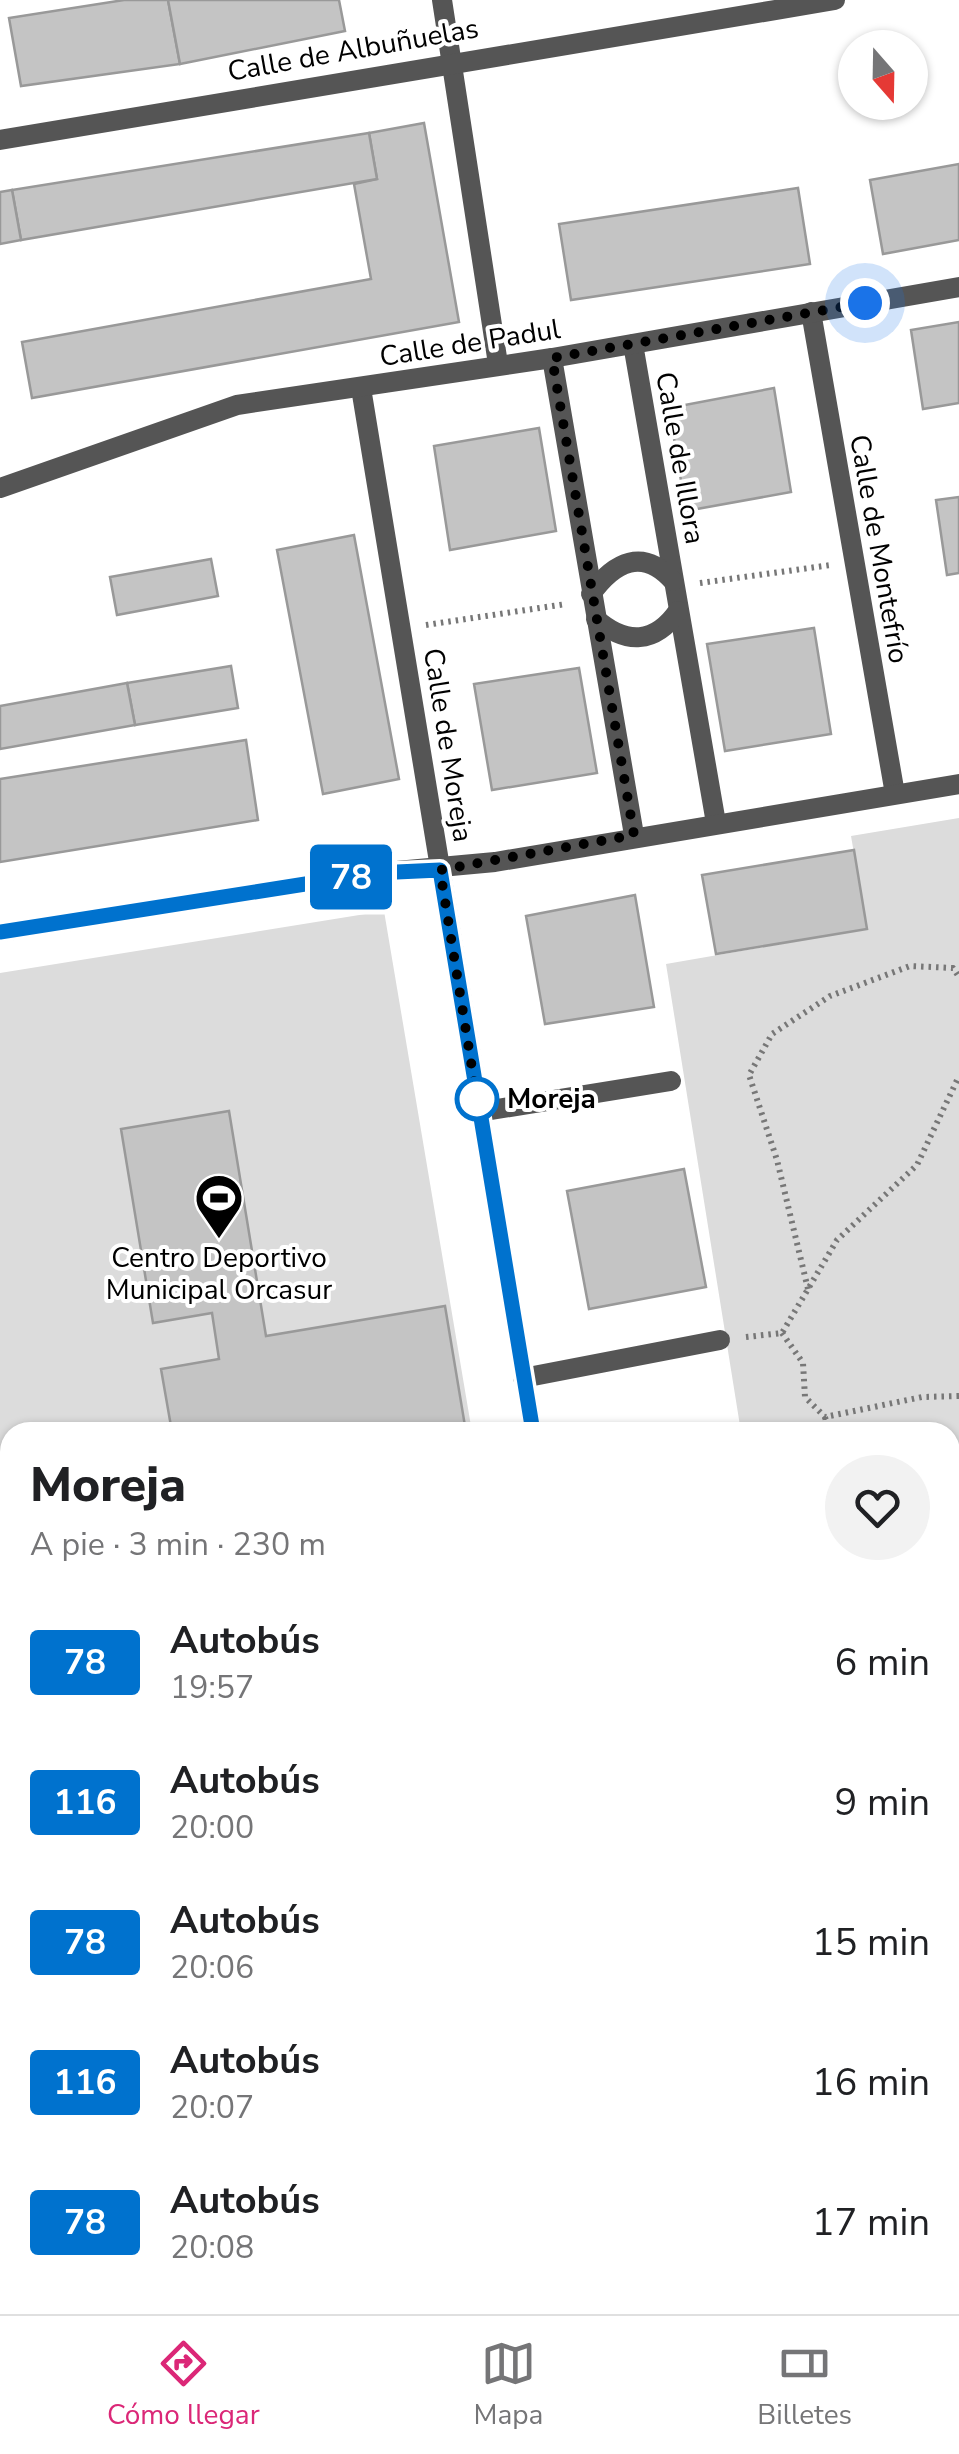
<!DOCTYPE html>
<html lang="es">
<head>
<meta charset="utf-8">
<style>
  :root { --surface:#fff; --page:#f2f2f2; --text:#202124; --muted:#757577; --line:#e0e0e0; --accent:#db2777 }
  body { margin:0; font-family:"Nunito Sans",sans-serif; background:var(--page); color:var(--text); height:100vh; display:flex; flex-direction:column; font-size:38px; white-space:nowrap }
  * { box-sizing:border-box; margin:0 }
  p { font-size:32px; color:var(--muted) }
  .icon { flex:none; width:55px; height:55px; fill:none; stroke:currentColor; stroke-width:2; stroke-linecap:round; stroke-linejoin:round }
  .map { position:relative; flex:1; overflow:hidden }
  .panel { position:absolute; left:0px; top:1422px; width:960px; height:892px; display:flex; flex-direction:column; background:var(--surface); border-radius:30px 30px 0 0; box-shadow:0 2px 8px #0004 }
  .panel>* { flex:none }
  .badge { padding:0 20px; border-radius:8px; font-size:35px; line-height:65px }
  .needle { width:65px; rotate:160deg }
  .controls { position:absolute; left:838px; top:30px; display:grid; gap:20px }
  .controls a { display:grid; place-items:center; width:90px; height:90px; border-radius:50%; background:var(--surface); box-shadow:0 2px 8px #0004; font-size:50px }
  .you { position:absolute; width:50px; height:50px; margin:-25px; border:8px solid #fff; border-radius:50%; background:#1a73e8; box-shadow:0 0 0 15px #1a73e833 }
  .map>.badge { position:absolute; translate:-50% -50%; box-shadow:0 0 0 5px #fff }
  .round { display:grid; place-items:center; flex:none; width:105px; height:105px; border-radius:52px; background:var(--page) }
  .headline { display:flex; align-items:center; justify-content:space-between; height:170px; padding:0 30px }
  h1 { font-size:48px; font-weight:800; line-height:75px }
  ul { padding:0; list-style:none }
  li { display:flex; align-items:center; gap:30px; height:140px; padding:0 30px }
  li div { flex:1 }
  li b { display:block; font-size:38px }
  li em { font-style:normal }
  li .badge { min-width:110px; font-weight:700; text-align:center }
  .tabs { display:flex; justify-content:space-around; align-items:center; height:140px; border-top:2px solid var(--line); background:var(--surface); font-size:28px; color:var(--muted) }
  .tabs a { display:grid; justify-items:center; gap:5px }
  .tabs .selected { color:var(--accent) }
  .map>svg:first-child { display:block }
  .green { fill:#dcdcdc }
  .building { fill:#c4c4c4; stroke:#999; stroke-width:2.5 }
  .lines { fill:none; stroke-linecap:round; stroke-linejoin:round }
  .path { stroke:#777; stroke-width:6; stroke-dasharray:2.5 5; stroke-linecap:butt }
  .lane { stroke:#555; stroke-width:18 }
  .street { stroke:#555; stroke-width:20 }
  .line-casing { stroke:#fff; stroke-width:22 }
  .line { stroke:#0072ce; stroke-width:15 }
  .walk { stroke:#000; stroke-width:10; stroke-dasharray:0 18 }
  .stop-dot { fill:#fff; stroke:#0072ce; stroke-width:5 }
  .labels { text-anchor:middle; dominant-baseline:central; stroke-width:8; stroke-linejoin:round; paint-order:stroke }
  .street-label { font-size:28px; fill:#000; stroke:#fff }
  .stop-label { font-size:28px; font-weight:bold; fill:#000; stroke:#fff; text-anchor:start }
  .poi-label { font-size:28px; fill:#000; stroke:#fff }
</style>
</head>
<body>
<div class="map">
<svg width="959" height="2314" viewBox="0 0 959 2314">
  <rect width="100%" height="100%" fill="#fff"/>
  <g class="green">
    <path d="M959 818V1494L950 1496V1432H741L666 964 867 929 851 836Z"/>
    <path d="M384 911 472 1432H10V1928L0 1930V973Z"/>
    <path d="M549 2305H772L768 2307 770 2314H550Z"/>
  </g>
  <g class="building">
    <path d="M124 0H168L180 64 21 86 9 18Z"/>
    <path d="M168 0H339L345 31 180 64Z"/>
    <path d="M424 123 459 322 32 398 22 342 371 279 354 184 377 179 369 133Z"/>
    <path d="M369 133 377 179 21 240 12 190Z"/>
    <path d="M959 164V240L883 254 870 180Z"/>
    <path d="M798 188 810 264 571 300 559 224Z"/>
    <path d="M12 190 21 240 0 244V192Z"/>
    <path d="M959 322V403L923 409 911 330Z"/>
    <path d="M774 388 791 492 686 511 669 408Z"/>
    <path d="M539 428 556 531 450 550 434 446Z"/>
    <path d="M959 497V573L947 575 936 500Z"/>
    <path d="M354 535 399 779 323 794 277 550Z"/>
    <path d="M211 559 218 596 117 615 110 577Z"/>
    <path d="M814 628 831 734 725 751 707 644Z"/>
    <path d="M231 666 238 708 135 725 127 683Z"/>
    <path d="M579 668 597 773 492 790 474 684Z"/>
    <path d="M127 683 135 725 0 749V706Z"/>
    <path d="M246 740 258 820 0 862V779Z"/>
    <path d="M854 850 867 929 716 954 702 875Z"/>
    <path d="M635 895 654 1007 545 1024 526 916Z"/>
    <path d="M229 1111 266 1336 445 1306 466 1432H172L161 1369 219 1359 212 1313 153 1323 121 1129Z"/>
    <path d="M684 1169 706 1287 589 1309 567 1191Z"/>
    <path d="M952 1632 959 1688 950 1690V1633Z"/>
    <path d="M959 1726V1783L950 1784V1728Z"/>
    <path d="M959 1902V1959L950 1961V1903Z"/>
    <path d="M959 1996V2054L950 2056V1997Z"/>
    <path d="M10 2010V2066L1 2012Z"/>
    <path d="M0 2012 10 2066V2099L0 2101Z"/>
    <path d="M959 2172V2228L953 2229 950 2173Z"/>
    <path d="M50 2305H114L116 2314H51Z"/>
    <path d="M114 2305H179L181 2314H116Z"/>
    <path d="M179 2305H244L245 2314H181Z"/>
    <path d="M244 2305H308L310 2314H245Z"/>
    <path d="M308 2305H373L374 2311 310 2314Z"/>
  </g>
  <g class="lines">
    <g class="path">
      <path d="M700 583 831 565"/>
      <path d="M426 625 566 604"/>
      <path d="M808 1289 777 1160 749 1075 772 1034 830 996 910 966 953 968 959 977"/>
      <path d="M782 1333 803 1363 805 1397 825 1417 922 1397 959 1396"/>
      <path d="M746 1337 782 1333 837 1240 917 1165 959 1076"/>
      <path d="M825 1417 829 1432"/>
      <path d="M950 1484 959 1483"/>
      <path d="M950 1711 959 1710"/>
      <path d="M950 1978 959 1977"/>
      <path d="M950 2247 959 2246"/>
      <path d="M732 2314 760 2305"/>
    </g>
    <path class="lane" d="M950 1536 959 1535"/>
    <g class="street">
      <path d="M442 0 498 364"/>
      <path d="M0 140 835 0"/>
      <path d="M811 312 895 794"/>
      <path d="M633 344 716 823"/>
      <path d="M552 358 634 835"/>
      <path d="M361 388 533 1432"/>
      <path d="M0 488 237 405 552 358 959 287"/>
      <path d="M591 594C614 562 643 547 673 581"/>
      <path d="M596 619C626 645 655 644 678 611"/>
      <path d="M0 932 375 873 495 862 959 784"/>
      <path d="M479 1112 671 1081"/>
      <path d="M523 1378 720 1340"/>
      <path d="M950 1813 959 1812"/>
      <path d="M950 2079 959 2077"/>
      <path d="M0 2136 10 2134"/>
      <path d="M0 2243 10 2279"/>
      <path d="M17 2305 20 2314"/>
      <path d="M886 2305 893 2314"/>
      <path d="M516 2314 528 2312 527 2305"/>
    </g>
  </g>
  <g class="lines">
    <g class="line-casing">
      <path id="line" d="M0 932 375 873 440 870 533 1432"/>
    </g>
    <use href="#line" class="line"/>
    <path class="walk" d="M477 1099 440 870 634 835 552 358 865 303"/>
  </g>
  <defs>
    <g id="stadium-pin" transform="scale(2.5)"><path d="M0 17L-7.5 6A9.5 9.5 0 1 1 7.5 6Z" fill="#000" stroke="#fff"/><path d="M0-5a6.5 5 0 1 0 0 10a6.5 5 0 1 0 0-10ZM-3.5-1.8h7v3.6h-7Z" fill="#fff"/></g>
  </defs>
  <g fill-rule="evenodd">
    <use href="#stadium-pin" x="219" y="1198"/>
  </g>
  <circle class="stop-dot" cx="477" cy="1099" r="20"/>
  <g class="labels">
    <g class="street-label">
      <text transform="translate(353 50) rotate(-10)">Calle de Albuñuelas</text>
      <text transform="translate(470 343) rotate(-9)">Calle de Padul</text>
      <text transform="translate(680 458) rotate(80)">Calle de Illora</text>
      <text transform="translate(879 549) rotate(80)">Calle de Montefrío</text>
      <text transform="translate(448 745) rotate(81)">Calle de Moreja</text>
    </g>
    <g class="stop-label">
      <text x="507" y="1099">Moreja</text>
    </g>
    <g class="poi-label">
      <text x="219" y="1258">Centro Deportivo<tspan x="219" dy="32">Municipal Orcasur</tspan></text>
    </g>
  </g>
</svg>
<div class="controls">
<a><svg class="needle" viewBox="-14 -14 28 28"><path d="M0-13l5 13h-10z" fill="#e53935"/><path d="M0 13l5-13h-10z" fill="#757577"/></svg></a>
</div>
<div class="you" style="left:865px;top:303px"></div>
<b class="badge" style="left:351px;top:877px;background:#0072ce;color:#fff">78</b>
<section class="panel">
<div class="headline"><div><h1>Moreja</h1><p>A pie · 3 min · 230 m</p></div><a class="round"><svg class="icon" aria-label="heart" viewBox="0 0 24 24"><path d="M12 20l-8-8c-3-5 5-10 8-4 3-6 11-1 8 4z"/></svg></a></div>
<ul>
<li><span class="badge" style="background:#0072ce;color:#fff">78</span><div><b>Autobús</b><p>19:57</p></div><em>6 min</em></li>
<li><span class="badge" style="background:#0072ce;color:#fff">116</span><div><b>Autobús</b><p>20:00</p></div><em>9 min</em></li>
<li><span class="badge" style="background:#0072ce;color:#fff">78</span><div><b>Autobús</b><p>20:06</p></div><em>15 min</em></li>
<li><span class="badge" style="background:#0072ce;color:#fff">116</span><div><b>Autobús</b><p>20:07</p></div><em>16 min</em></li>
<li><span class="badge" style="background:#0072ce;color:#fff">78</span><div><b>Autobús</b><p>20:08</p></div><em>17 min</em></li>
</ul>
</section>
</div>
<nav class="tabs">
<a class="selected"><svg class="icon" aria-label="directions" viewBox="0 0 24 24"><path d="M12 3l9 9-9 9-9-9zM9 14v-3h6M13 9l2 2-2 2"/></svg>Cómo llegar</a>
<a><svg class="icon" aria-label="map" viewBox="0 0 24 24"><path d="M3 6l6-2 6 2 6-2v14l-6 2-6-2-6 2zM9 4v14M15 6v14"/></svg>Mapa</a>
<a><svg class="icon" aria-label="tickets" viewBox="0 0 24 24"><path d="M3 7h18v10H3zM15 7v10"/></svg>Billetes</a>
</nav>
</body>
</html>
